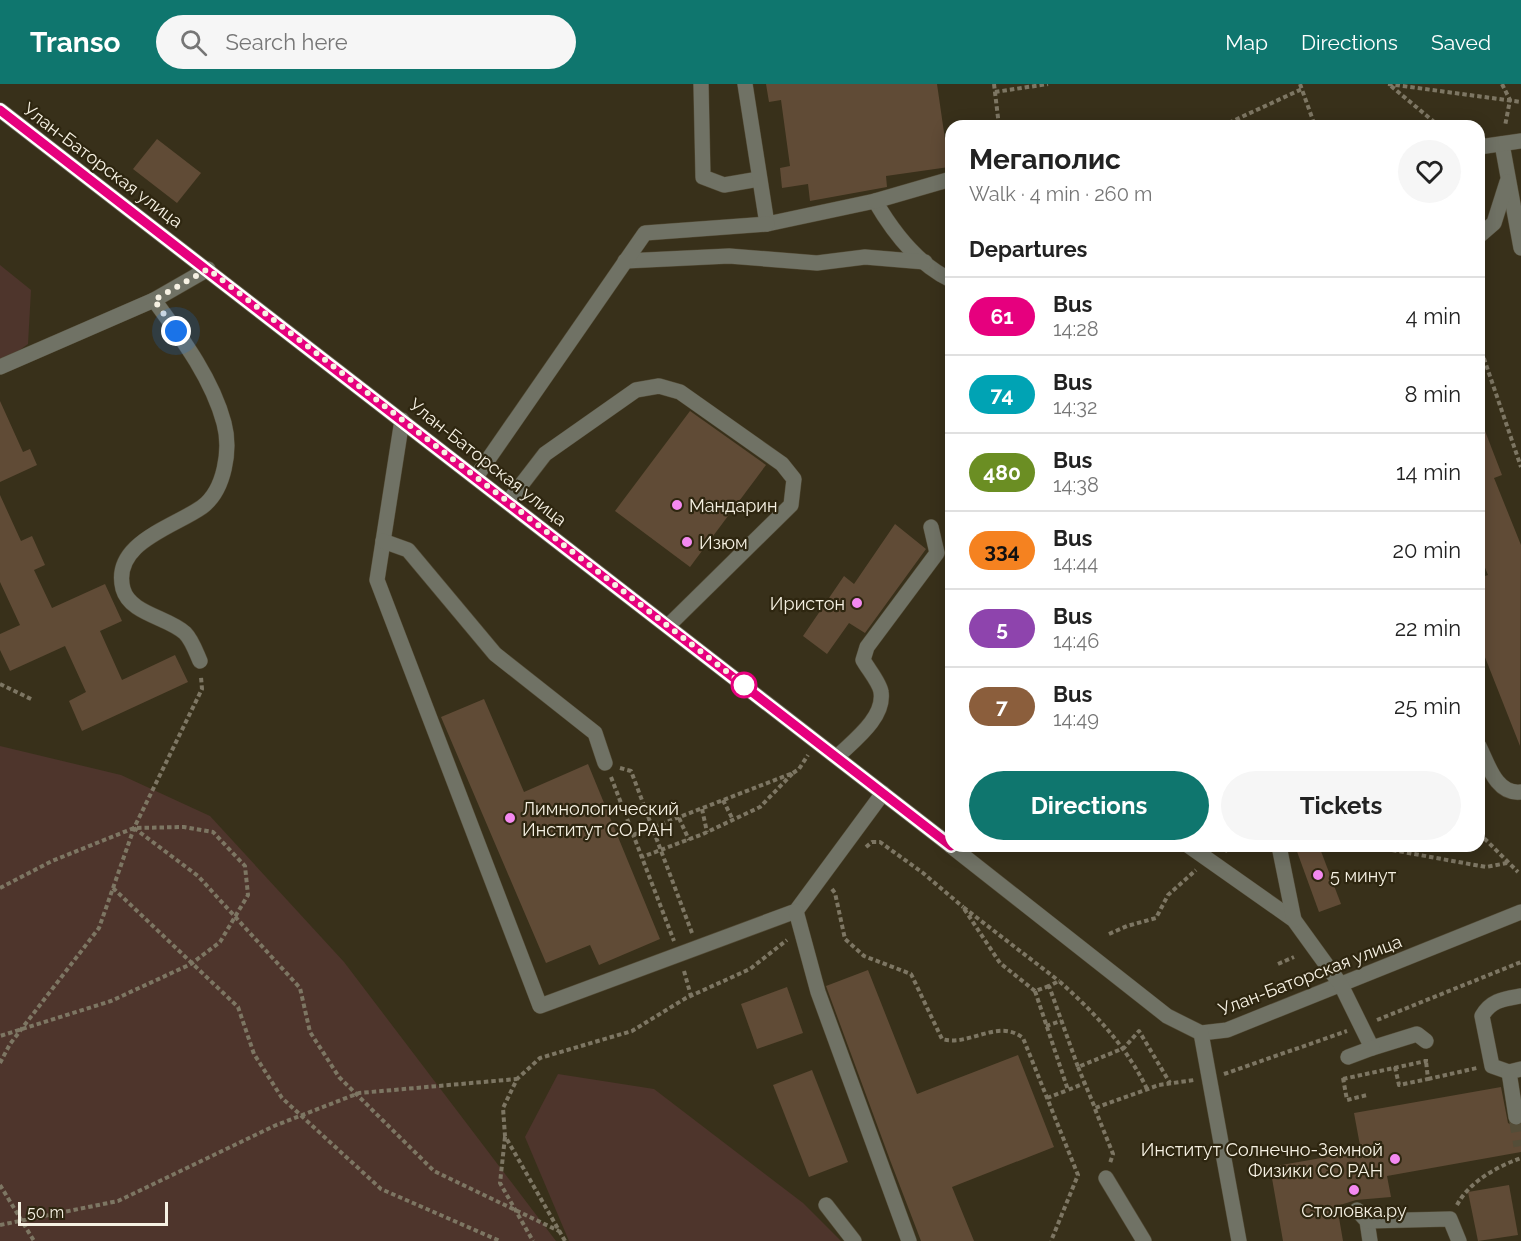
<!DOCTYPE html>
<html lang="en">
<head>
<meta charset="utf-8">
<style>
  :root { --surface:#fff; --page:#f6f6f6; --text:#222; --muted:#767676; --line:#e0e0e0; --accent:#0f766e }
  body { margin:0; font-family:Raleway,sans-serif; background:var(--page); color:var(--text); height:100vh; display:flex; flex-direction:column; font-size:22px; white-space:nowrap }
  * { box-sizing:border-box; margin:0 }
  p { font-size:20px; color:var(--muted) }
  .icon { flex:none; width:33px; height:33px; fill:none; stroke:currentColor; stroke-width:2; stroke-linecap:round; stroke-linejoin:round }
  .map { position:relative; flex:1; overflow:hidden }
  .side { position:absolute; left:945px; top:36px; width:540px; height:732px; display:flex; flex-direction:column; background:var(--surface); border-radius:18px; box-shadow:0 3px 15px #0003 }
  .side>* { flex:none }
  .badge { padding:0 12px; border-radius:20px; font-size:21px; line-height:39px }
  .scale { position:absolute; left:18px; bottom:15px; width:150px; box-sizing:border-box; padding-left:6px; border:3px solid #f6f1e3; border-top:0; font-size:16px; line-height:21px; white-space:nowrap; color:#f6f1e3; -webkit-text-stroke:4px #2e2610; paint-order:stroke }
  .you { position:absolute; width:30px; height:30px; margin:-15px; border:4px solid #fff; border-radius:50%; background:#1a73e8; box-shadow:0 0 0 9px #1a73e833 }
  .map>.badge { position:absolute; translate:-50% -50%; box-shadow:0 0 0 3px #fff }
  h2 { padding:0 24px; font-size:22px; line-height:54px }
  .round { display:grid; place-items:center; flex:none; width:63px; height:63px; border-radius:32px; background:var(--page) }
  .overview { display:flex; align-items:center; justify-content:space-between; height:102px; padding:0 24px }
  h1 { font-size:28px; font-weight:700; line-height:45px }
  .primary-button { display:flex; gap:12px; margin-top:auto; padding:12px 24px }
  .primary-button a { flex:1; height:69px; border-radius:36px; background:var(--accent); color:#fff; font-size:24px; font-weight:700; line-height:69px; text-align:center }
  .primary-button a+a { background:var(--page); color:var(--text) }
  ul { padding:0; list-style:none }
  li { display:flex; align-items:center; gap:18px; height:78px; padding:0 24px; border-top:2px solid var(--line) }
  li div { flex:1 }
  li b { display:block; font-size:22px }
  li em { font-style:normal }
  li .badge { min-width:66px; font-weight:700; text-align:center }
  header { display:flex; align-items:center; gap:36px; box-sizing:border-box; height:84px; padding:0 30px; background:var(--accent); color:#fff }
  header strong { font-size:28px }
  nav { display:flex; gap:33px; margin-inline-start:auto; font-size:21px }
  .search { width:420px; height:54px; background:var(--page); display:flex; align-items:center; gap:15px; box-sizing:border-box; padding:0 21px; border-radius:33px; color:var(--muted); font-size:22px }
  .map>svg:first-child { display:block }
  .green { fill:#4e352c }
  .building { fill:#604b36 }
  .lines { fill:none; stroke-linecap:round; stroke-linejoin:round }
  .minor-tunnel { stroke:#544d38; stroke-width:15; stroke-dasharray:15 8; stroke-linecap:butt }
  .minor-casing { stroke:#534b36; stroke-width:16 }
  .path { stroke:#7d7663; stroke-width:4; stroke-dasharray:4.5 3; stroke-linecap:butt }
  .minor { stroke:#707265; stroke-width:15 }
  .line-casing { stroke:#fff; stroke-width:14 }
  .line { stroke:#e6007e; stroke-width:9 }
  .walk { stroke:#f6f1e3; stroke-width:6; stroke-dasharray:0 10.8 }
  .poi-dot { fill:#f489f0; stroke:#2e2610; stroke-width:2 }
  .stop-dot { fill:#fff; stroke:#e6007e; stroke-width:3 }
  .labels { text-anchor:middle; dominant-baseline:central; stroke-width:4.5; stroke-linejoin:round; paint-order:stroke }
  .street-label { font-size:18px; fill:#f6f1e3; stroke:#2e2610 }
  .poi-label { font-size:18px; fill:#f6f1e3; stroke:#2e2610; text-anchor:start }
</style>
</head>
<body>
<header>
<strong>Transo</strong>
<div class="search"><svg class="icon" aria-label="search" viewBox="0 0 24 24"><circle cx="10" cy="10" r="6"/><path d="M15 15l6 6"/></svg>Search here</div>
<nav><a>Map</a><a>Directions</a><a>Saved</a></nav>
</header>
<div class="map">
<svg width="1521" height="1157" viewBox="0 0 1521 1157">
  <rect width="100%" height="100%" fill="#38301a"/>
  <g class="green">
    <path d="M0 181 31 206 28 260 0 280Z"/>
    <path d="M0 662 121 691 210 732 344 878 556 1157H0Z"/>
    <path d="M558 990 654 1005 803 1119 841 1157H569L525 1053Z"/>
  </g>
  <g class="building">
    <path d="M766 0H937L949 83 886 92 887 103 810 117 808 100 782 104 780 84 790 82 781 16 769 18Z"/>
    <path d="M157 55 201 89 177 119 133 85Z"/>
    <path d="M0 317 23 368 30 365 37 381 0 398Z"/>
    <path d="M690 327 766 381 690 483 615 427Z"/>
    <path d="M1480 334 1502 391 1494 394 1521 461 1520 662 1479 558V494L1488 491 1479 469Z"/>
    <path d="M0 411 21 457 32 452 45 481 34 486 52 524 105 500 122 537 100 547 122 596 175 571 188 598 82 647 69 617 86 608 65 562 10 587 0 566V550L20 541 0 498Z"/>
    <path d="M895 440 926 465 865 549 849 539 827 570 803 552 844 492 854 500Z"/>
    <path d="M484 615 524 708 588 680 660 855 599 881 590 861 546 879 441 633Z"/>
    <path d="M1295 762H1319L1341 820 1319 828Z"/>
    <path d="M868 886 917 1010 1018 971 1054 1063 952 1103 974 1157H921L890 1076 826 902Z"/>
    <path d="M787 903 803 949 757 965 741 920Z"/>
    <path d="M812 986 848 1078 809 1093 773 1001Z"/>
    <path d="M1501 1003 1508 1039 1513 1042 1521 1041V1068L1387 1092 1391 1113 1356 1116 1337 1122 1343 1157H1283L1270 1083 1361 1067 1354 1029Z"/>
    <path d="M1509 1101 1518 1151 1478 1157 1468 1108Z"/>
  </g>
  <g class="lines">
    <path class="minor-tunnel" d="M1516 1033 1521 1062"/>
    <g class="minor-casing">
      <g id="minor">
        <path d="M701 0 703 93 724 101 759 95"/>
        <path d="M745 0 767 140 875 117C893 148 917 180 951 196"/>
        <path d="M0 26 951 762"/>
        <path d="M1502 60 1521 164"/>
        <path d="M1479 63 1521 57"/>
        <path d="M875 117 951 95"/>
        <path d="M1479 152 1494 139 1507 98"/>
        <path d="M625 177 729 172 817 179 865 173 925 178"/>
        <path d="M154 216C181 253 212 294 224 339 231 365 225 406 202 423 174 443 111 459 123 505 130 530 168 533 185 549 192 556 196 568 200 577"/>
        <path d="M0 283 154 216 208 185"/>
        <path d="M402 336 377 496 540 922 796 827 883 709"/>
        <path d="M476 393 645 149 767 140"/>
        <path d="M508 418 545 370 636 306 659 302 680 308 782 380 794 395 791 421 668 542"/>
        <path d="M383 457 408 466 495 570 595 649 605 679"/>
        <path d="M1479 662C1488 680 1496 711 1521 708"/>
        <path d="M837 673C853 657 885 634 881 608 880 599 868 585 863 576L867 563 937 469 931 443"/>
        <path d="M951 762 1167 932 1201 949 1227 946 1521 828"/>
        <path d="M1189 762 1294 836 1341 901 1372 964 1417 950 1426 957"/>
        <path d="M1279 762 1294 836"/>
        <path d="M796 827 818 908 909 1157"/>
        <path d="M1201 949 1239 1157"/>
        <path d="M1348 973 1372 964"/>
        <path d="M1509 988 1492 982 1482 932C1491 916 1504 915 1521 912"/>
        <path d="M1516 1033 1509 988 1521 985"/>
        <path d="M1106 1094 1144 1157"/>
        <path d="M826 1121 854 1157"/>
        <path d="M1357 1126 1367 1137 1370 1157"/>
        <path d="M1367 1137 1450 1135 1459 1157"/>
      </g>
    </g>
    <g class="path">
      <path d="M994 0 999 42"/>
      <path d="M1300 0 1315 42"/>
      <path d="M1388 0 1521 18"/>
      <path d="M1502 0 1510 16 1505 42"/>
      <path d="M1391 2 1439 42"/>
      <path d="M995 8 1048 0"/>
      <path d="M1222 42 1302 5"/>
      <path d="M1479 260 1521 383"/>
      <path d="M0 600 33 616"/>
      <path d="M620 684 631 687 692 849"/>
      <path d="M793 689 799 685 808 671"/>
      <path d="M611 693 674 857"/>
      <path d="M723 716 733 736"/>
      <path d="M702 725 707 748"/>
      <path d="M679 734 689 756"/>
      <path d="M134 744 198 792 300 904 310 948 339 993 434 1087 559 1147"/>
      <path d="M1479 749 1518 788"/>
      <path d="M633 751 793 689 760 723 703 750 642 773"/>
      <path d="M1370 762 1486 783 1507 779"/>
      <path d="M866 763 872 758H880L923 789 963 823"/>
      <path d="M1225 767 1236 762"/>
      <path d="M0 804 52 777 134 744 184 743 213 748 245 782 248 811 220 858 191 880 111 917 0 952"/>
      <path d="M113 804 238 923 254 970 282 1014 381 1105 500 1157"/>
      <path d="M832 805 835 809 845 855 864 872 911 890 942 955C969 963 998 934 1023 954L1078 1091 1051 1157"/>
      <path d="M1109 850 1127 842 1156 834 1168 811 1196 786"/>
      <path d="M1278 880 1294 873"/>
      <path d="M684 887 691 912"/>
      <path d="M1049 902 1035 907 1068 1006 1085 999"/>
      <path d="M1035 907 1000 879 963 823 1059 897"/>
      <path d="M1377 936 1521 878"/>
      <path d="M1046 942 1061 937"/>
      <path d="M0 979 10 960 99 844 134 744 202 605 201 593"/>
      <path d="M1078 983 1095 1024 1159 1001 1194 996"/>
      <path d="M1395 983 1399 1001 1428 995 1426 977"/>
      <path d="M1224 990 1347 947"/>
      <path d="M1343 994 1347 1016 1367 1011"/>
      <path d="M1343 995 1426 977V972"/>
      <path d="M1428 995 1477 984"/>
      <path d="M1147 1005C1127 963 1094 928 1059 897L1049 902 1078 983 1124 964 1139 947 1170 999"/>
      <path d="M1047 1014 1068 1006"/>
      <path d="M1095 1025 1113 1070 1110 1079"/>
      <path d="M505 1053 500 1099 533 1157"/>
      <path d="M0 1101 34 1157"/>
      <path d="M1457 1121C1469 1098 1496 1083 1521 1074"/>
      <path d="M0 1141 118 1117 274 1042 359 1009 517 995"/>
      <path d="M565 1157 505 1052 503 1024 517 995 540 974 632 947 686 914 750 885 787 856"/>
    </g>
    <use href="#minor" class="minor"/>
  </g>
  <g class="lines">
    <g class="line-casing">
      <path id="line" d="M0 26 951 762"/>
    </g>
    <use href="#line" class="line"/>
    <path class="walk" d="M176 247 154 216 208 185 744 601"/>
  </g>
  <g class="poi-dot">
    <circle cx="677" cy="421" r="6"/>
    <circle cx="687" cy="458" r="6"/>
    <circle cx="857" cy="519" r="6"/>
    <circle cx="510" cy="734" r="6"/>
    <circle cx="1318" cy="791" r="6"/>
    <circle cx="1395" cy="1075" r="6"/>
    <circle cx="1354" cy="1106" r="6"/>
  </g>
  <circle class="stop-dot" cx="744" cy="601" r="12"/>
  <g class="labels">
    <g class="street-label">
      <text transform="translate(103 81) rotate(37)">Улан-Баторская улица</text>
      <text transform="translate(488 378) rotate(38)">Улан-Баторская улица</text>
      <text transform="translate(1310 891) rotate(-21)">Улан-Баторская улица</text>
    </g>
    <g class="poi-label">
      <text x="689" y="421">Мандарин</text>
      <text x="699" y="458">Изюм</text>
      <text x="845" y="519" text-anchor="end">Иристон</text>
      <text x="522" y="724">Лимнологический<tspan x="522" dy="21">Институт СО РАН</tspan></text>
      <text x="1330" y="791">5 минут</text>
      <text x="1383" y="1065" text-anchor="end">Институт Солнечно-Земной<tspan x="1383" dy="21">Физики СО РАН</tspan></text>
      <text x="1354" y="1126" text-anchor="middle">Столовка.ру</text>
    </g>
  </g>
</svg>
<div class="scale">50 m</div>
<div class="you" style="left:176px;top:247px"></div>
<section class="side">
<div class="overview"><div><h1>Мегаполис</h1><p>Walk · 4 min · 260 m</p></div><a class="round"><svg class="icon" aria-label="heart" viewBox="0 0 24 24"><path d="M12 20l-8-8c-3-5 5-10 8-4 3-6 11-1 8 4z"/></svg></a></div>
<h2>Departures</h2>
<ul>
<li><span class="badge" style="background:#e6007e;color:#fff">61</span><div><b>Bus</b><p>14:28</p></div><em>4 min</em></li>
<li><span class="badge" style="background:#00a3b4;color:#fff">74</span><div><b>Bus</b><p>14:32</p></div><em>8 min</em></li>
<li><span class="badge" style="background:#6b8e23;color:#fff">480</span><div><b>Bus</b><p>14:38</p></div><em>14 min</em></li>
<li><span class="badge" style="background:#f58220;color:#111">334</span><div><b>Bus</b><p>14:44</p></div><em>20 min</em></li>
<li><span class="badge" style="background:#8e44ad;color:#fff">5</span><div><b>Bus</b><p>14:46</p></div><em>22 min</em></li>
<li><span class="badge" style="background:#8b5e3c;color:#fff">7</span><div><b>Bus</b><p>14:49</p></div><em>25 min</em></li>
</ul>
<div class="primary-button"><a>Directions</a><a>Tickets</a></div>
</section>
</div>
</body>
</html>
